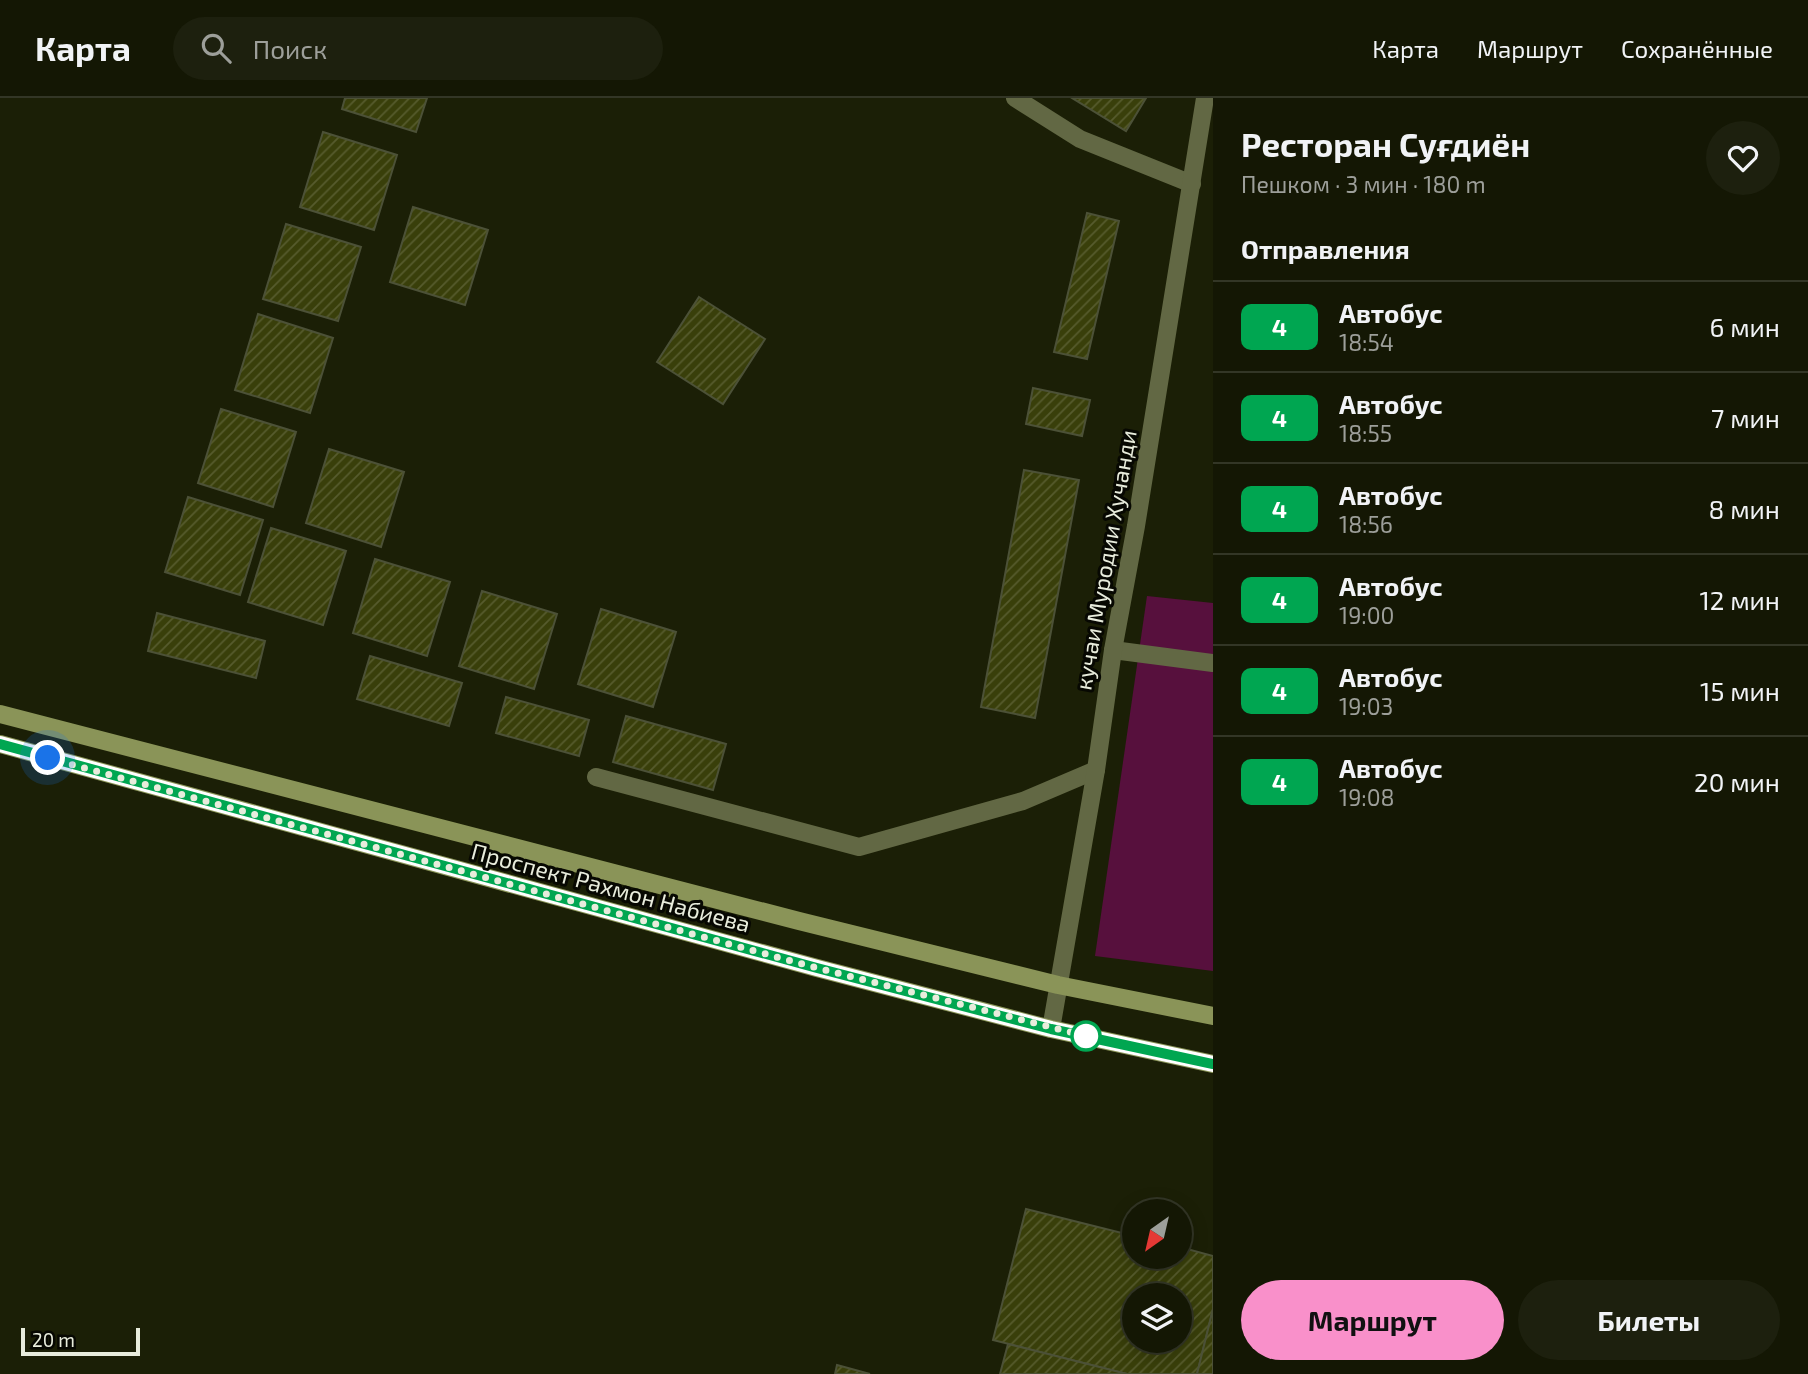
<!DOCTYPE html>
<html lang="ru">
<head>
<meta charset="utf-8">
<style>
  :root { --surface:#141704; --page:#1d200e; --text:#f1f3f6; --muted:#9d9f9a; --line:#333626; --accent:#f990ca }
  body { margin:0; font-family:"Exo 2",sans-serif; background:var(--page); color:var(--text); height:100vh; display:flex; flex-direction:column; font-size:26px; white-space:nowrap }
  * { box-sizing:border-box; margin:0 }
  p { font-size:23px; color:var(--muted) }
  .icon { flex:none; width:38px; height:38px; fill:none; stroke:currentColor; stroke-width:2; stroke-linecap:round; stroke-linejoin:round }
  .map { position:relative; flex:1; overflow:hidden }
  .drawer { display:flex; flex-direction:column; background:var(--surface); width:595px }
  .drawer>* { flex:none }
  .badge { padding:0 14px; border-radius:10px; font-size:24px; line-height:46px }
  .needle { width:46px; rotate:214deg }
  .fabs { position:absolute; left:1122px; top:1101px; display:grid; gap:14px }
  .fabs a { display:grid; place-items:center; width:70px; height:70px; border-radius:50%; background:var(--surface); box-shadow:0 4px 18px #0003,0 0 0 2px var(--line); font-size:35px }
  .scale { position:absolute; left:21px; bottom:18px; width:119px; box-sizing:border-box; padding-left:7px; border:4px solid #e8ecdc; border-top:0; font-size:19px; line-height:24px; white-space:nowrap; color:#e8ecdc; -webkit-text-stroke:5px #070802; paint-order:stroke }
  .you { position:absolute; width:35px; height:35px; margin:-18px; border:5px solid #fff; border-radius:50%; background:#1a73e8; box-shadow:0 0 0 10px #1a73e833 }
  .map>.badge { position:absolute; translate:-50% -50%; box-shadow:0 0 0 4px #fff }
  h2 { padding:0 28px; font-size:26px; line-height:63px }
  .round { display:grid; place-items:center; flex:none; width:74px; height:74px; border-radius:37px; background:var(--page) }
  .head { display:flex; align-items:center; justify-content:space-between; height:119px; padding:0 28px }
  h1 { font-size:33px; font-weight:700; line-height:52px }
  .action { display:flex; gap:14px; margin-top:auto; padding:14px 28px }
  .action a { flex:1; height:80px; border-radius:42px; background:var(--accent); color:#111; font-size:28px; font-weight:700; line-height:80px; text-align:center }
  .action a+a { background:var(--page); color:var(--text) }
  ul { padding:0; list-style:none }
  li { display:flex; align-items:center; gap:21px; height:91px; padding:0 28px; border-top:2px solid var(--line) }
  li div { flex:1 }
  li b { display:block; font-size:26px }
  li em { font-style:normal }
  li .badge { min-width:77px; font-weight:700; text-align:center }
  header { display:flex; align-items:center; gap:42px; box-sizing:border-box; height:98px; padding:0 35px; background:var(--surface); border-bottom:2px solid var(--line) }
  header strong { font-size:33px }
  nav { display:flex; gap:38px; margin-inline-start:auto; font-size:24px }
  .search { width:490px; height:63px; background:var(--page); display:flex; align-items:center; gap:18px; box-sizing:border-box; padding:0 24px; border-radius:38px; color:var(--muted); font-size:26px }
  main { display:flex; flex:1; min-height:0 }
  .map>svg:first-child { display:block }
  .green { fill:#57103d }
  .building { fill:url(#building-hatch); stroke:#4c5137; stroke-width:2; fill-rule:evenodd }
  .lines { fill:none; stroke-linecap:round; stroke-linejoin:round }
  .street { stroke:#626844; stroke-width:18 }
  .secondary { stroke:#8a9458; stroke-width:18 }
  .line-casing { stroke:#fff; stroke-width:16 }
  .line { stroke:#00a651; stroke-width:10 }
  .walk { stroke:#e8ecdc; stroke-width:7; stroke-dasharray:0 12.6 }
  .stop-dot { fill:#fff; stroke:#00a651; stroke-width:3.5 }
  .labels { text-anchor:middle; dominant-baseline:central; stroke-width:6; stroke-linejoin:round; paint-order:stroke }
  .street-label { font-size:23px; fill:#e8ecdc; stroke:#070802 }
</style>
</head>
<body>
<header>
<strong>Карта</strong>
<div class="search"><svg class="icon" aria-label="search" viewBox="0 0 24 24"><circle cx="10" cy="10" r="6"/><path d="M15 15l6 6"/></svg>Поиск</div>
<nav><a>Карта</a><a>Маршрут</a><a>Сохранённые</a></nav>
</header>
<main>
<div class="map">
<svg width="1213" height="1276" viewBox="0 0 1213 1276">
  <defs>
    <pattern id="building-hatch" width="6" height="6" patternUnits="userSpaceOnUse" patternTransform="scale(1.75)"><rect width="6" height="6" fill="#393f0a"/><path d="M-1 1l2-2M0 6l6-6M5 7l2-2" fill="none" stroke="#565b2d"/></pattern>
  </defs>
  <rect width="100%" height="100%" fill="#1b1f06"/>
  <path class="green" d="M1147 498 1213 505V873L1095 858Z"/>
  <g class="building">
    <path d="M345 0H427L416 34 342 11Z"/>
    <path d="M1072 0H1146L1126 33Z"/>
    <path d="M323 34 397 57 374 132 300 109Z"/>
    <path d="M413 109 488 132 465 207 390 184Z"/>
    <path d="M1087 115 1119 123 1087 261 1054 254Z"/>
    <path d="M286 126 361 149 338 223 263 201Z"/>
    <path d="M699 199 765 241 723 306 657 264Z"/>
    <path d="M258 216 333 240 310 315 235 292Z"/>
    <path d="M1033 290 1090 302 1082 338 1026 326Z"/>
    <path d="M221 311 296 334 273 409 198 385Z"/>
    <path d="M329 351 404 374 381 449 306 425Z"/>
    <path d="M1024 372 1079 382 1035 620 981 609Z"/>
    <path d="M188 399 263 422 240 497 165 474Z"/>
    <path d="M271 430 346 453 323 527 248 504Z"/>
    <path d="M375 461 450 484 427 558 353 535Z"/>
    <path d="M482 493 557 516 534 591 459 568Z"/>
    <path d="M601 511 676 534 653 609 578 586Z"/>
    <path d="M157 515 265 543 256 580 148 553Z"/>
    <path d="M370 558 462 585 449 628 357 601Z"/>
    <path d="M506 599 589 622 579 658 496 635Z"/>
    <path d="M626 618 726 646 713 692 613 664Z"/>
    <path d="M1026 1111 1134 1138V1158H1180V1149L1213 1158V1211L1197 1276H1127L993 1242ZM1134 1197H1180V1242H1134Z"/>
    <path d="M1213 1211V1276H1197Z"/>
    <path d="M1008 1246 1127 1276H1000Z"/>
    <path d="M837 1267 870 1276H835Z"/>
  </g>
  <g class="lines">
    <g class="street">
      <path d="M1015 0 1080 41 1192 86"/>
      <path d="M1113 552 1213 565"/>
      <path d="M596 679 859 749 1023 703 1096 672"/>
      <path d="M1051 931 1096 672 1113 552 1136 428 1205 0"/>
    </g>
    <g class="secondary">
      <path d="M0 616 799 823 1058 887 1213 918"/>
      <path d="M0 646 817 870 1051 931 1213 966"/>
    </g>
  </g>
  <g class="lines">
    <g class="line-casing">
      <path id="line" d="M0 646 817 870 1051 931 1213 966"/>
    </g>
    <use href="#line" class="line"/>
    <path class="walk" d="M48 660 817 870 1086 938"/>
  </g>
  <circle class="stop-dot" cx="1086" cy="938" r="14"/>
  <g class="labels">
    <g class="street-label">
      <text transform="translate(1105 462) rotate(-80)">кучаи Муродии Хучанди</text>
      <text transform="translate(611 789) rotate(15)">Проспект Рахмон Набиева</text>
    </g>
  </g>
</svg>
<div class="fabs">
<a><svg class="needle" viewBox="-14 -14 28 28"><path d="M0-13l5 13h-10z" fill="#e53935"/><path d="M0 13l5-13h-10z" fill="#9d9f9a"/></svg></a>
<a><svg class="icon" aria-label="layers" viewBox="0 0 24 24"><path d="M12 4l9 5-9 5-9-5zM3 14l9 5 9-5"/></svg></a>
</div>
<div class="scale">20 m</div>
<div class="you" style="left:48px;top:660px"></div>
</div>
<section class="drawer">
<div class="head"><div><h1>Ресторан Суғдиён</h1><p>Пешком · 3 мин · 180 m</p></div><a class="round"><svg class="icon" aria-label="heart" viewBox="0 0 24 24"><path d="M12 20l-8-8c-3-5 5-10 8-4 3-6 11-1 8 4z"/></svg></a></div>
<h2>Отправления</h2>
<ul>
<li><span class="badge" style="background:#00a651;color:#fff">4</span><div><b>Автобус</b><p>18:54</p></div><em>6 мин</em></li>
<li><span class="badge" style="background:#00a651;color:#fff">4</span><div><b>Автобус</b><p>18:55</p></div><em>7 мин</em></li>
<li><span class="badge" style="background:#00a651;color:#fff">4</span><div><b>Автобус</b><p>18:56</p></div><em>8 мин</em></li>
<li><span class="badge" style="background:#00a651;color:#fff">4</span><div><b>Автобус</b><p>19:00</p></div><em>12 мин</em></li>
<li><span class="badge" style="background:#00a651;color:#fff">4</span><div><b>Автобус</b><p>19:03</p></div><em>15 мин</em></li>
<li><span class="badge" style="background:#00a651;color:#fff">4</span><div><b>Автобус</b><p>19:08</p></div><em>20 мин</em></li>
</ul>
<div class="action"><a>Маршрут</a><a>Билеты</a></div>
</section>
</main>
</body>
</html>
